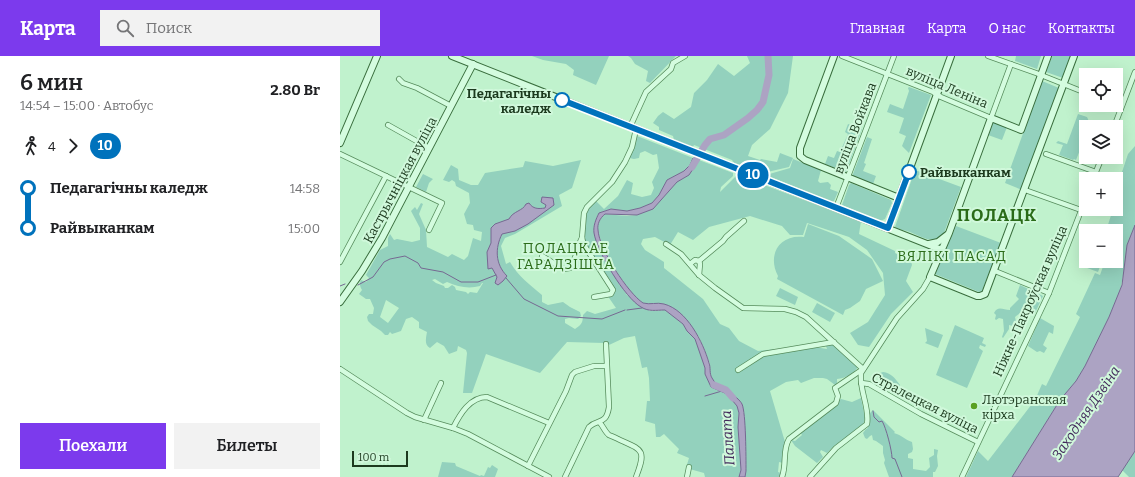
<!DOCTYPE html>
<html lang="ru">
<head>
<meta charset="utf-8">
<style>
  :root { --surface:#fff; --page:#f2f2f2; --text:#202124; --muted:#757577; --accent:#7c3aed }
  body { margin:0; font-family:Bitter,serif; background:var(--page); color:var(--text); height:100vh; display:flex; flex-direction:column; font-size:15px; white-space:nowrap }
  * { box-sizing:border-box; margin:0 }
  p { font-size:13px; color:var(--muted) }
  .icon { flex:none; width:22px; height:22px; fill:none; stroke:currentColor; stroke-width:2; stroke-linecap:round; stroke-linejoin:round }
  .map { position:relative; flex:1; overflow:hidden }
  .panel { display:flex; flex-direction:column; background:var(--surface); width:340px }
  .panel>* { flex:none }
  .badge { padding:0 8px; border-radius:13px; font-size:14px; line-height:26px }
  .buttons { position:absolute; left:739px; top:12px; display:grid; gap:8px }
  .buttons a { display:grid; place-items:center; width:44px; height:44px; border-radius:0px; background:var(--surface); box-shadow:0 4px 16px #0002; font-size:20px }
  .scale { position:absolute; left:12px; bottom:10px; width:56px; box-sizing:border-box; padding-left:4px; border:2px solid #1c3a1e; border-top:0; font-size:11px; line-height:14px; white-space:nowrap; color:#1c3a1e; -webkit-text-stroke:3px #d0f8db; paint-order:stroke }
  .map>.badge { position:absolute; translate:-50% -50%; box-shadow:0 0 0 2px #fff }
  .legs { display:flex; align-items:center; gap:6px; height:44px; padding:0 20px; font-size:13px }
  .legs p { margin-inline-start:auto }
  .head { display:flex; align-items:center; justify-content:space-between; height:68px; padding:0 20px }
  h1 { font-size:22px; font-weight:600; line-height:30px }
  .action { display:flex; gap:8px; margin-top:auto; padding:8px 20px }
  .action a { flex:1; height:46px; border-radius:0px; background:var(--accent); color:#fff; font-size:16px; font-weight:600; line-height:46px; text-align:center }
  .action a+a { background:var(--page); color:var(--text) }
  ul { padding:0 20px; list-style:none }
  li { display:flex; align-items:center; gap:14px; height:40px; font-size:15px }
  li i { display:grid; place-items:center; width:6px; height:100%; margin:0 5px; background:currentColor }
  li i::after { content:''; width:10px; height:10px; margin:-5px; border:3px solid; border-radius:50%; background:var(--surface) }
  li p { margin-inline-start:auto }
  li:first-child i { background:linear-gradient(#0000 50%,currentColor 0) }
  li:last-child i { background:linear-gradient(currentColor 50%,#0000 0) }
  header { display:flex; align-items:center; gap:24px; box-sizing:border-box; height:56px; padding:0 20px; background:var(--accent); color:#fff }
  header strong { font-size:19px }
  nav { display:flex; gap:22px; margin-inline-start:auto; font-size:14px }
  .search { width:280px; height:36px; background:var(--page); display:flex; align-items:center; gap:10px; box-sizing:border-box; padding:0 14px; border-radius:0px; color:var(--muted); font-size:15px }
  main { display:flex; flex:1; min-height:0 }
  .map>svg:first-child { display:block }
  .green { fill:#93d1bd; fill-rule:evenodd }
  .water { fill:#aca3c3; stroke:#766992 }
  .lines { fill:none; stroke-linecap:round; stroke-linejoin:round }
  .stream { stroke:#766992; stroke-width:1 }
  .river { stroke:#aca3c3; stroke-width:7 }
  .street-casing { stroke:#568c5c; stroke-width:6 }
  .secondary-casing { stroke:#396e3d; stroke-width:8 }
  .street { stroke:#d4fcdf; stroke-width:4.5 }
  .secondary { stroke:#d4fcdf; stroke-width:6 }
  .line-1-casing { stroke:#fff; stroke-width:9 }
  .line-1 { stroke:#0072bc; stroke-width:6 }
  .stop-1-dot { fill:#fff; stroke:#0072bc; stroke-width:2 }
  .poi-dot { fill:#59a021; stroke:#d0f8db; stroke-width:1.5 }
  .labels { text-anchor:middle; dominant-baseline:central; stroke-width:4; stroke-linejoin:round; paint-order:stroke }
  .street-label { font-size:13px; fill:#1c3a1e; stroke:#d0f8db }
  .stop-label { font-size:13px; font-weight:bold; fill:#1c3a1e; stroke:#d0f8db; text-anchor:end }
  .poi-label { font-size:13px; fill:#1c3a1e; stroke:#d0f8db; text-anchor:start }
  .neighbourhood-label { font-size:14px; letter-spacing:1px; fill:#2a6b18; stroke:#d0f8db }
  .water-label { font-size:14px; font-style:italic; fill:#432a5c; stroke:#d0f8db }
  .district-label { font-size:17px; font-weight:bold; letter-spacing:1px; fill:#2a6b18; stroke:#d0f8db }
</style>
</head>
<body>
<header>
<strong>Карта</strong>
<div class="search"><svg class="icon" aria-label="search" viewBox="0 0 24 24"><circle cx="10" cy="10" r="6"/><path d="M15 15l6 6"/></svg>Поиск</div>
<nav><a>Главная</a><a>Карта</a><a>О нас</a><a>Контакты</a></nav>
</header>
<main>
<section class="panel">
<div class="head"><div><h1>6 мин</h1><p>14:54 – 15:00 · Автобус</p></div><b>2.80 Br</b></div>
<div class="legs"><svg class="icon" aria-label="walk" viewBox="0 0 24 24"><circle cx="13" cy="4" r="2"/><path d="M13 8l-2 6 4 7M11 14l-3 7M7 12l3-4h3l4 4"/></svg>4<svg class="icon" aria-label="forward" viewBox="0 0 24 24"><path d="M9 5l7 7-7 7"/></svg><b class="badge" style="background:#0072bc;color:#fff">10</b></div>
<ul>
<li><i style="color:#0072bc"></i><b>Педагагічны каледж</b><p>14:58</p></li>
<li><i style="color:#0072bc"></i><b>Райвыканкам</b><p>15:00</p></li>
</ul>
<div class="action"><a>Поехали</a><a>Билеты</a></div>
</section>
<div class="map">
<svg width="795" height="421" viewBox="0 0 795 421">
  <rect width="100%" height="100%" fill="#c0f2cd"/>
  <g class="green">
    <path d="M192 0H269L256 29 233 19 234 14 226 8 203 4Z"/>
    <path d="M288 0H336L310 27 306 25 308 15 295 8 291 2Z"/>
    <path d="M407 0H453L448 37 430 73 412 89 408 100 420 104 421 103 437 106 440 97 453 102 449 111 423 117 394 107 392 104 354 89 353 91 334 84 333 80 319 74V71L313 67 318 60 323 56 334 63 351 51 354 37 367 24 378 8 394 20 410 7Z"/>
    <path d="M676 0H701L697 13 675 5Z"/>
    <path d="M712 0H731L723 22 706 16Z"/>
    <path d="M702 25 719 32 682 134 665 127Z"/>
    <path d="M569 31 591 39 569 97 562 90 566 80 559 77 564 62 547 56 550 48 563 53 569 35 568 32Z"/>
    <path d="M738 58 747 61 750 68 749 71H746V83L742 82 740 88 742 89 736 104 734 103 733 104 719 99 723 89 716 87 718 85 727 88Z"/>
    <path d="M653 66 667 71 662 84 648 79Z"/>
    <path d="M508 68 522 73 506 116 485 108 488 100 494 102 497 95 500 96 508 78 505 76Z"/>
    <path d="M297 80 353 102 350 109 344 115 327 124 319 139 312 147 300 152 287 155 271 153 259 157 256 185 269 212 287 239 310 255 325 254 343 268 347 275 355 282 365 312V318L371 331 387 338 397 350 399 357 398 372 401 414 399 421H365L364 417 346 412 349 402 337 397 339 393 324 378 320 381H316L315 368 305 365 307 345H310L309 322 307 311 302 312 295 280 284 282 269 289 264 287 227 286 200 317 146 298 132 337H123L127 297 126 294 118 290 117 295 109 298 104 290 97 286 90 292C84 289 86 282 87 276L79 272V266L72 261 66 263 61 275 52 278 50 276 48 279H45L41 275 32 269 28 265 27 261 29 258H33L34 252 30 243H26L19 238 22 234C20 231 19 227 21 224L26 226 29 222 26 219 40 194 48 190V182L50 178 54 184 57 183 72 186 80 184V172L71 155 75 151 77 154 81 147 83 148 79 158 86 174 87 191 108 201 112 198 124 204 128 200 133 182 141 185 142 176 134 174 133 169 127 168 124 158 130 147 129 137 116 130 115 126 112 124 109 126 103 124 111 109 118 113 119 124 131 129H138L145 117 183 111 185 105 213 110 241 104 232 132 219 139 222 150 175 178 165 182 161 190 166 208 170 206C178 220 190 229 202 239V246L208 249 223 246 230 251 240 256 241 260 238 263 229 262 225 263V267L235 273C241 269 243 267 243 259L247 255 255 258 276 252 267 239 275 234 257 206 255 201 253 200 245 189 243 178 246 157 249 152 256 145 264 153 278 140 287 124 293 127 291 138 302 141 311 139 314 132 312 126 319 112 317 98 313 99 305 95 300 97 299 102 294 103 289 102ZM95 223 103 228 107 226C118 231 129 233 140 230L142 227H143L137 237 130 236 128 238 126 236 116 234 115 231 112 229 108 232H105L104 230 96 227 92 224ZM46 244 59 252 48 267 40 261Z"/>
    <path d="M527 81 532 83 524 107 526 108 523 115 536 120 533 128 513 120V118Z"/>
    <path d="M795 90V169L787 189 784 214 780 236 769 261 745 310 736 325 720 344 672 421H626L638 395 648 405 695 344 702 328 706 330 740 261 736 258 755 217 760 219 765 205H776V175H766L773 153H776V143L782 124 780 122 788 98Z"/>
    <path d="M453 103 481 114 478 125 480 127 488 126 491 129 490 133 498 136 494 145 492 146 426 119 450 112Z"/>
    <path d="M359 104 393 117V120L381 131 380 136 397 119 521 165 519 178 555 195V197L571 205 572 209 566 225 573 236 551 258 529 291 518 289 510 277 528 266 545 239 543 217 527 194 509 181 467 167 463 179H450L442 170 410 160 369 171 353 184 338 176 330 189 315 181 303 183 301 188 305 194 324 206V212L363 243 380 268 389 272 399 285 418 295 436 293 437 297 474 291 487 293 486 290 493 288 518 311C513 318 506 322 497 323V327L495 329 487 323 483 322H474L461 327 458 324 446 326 430 335 445 386 442 401 443 407 439 406 438 416 441 417 440 421H405L406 415 404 357 402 348 396 342 376 328 372 323 370 317V308L359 281 318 247C313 248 308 249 303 247 290 242 259 189 258 174 257 168 260 162 265 158L287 160 297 159 313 153 337 126 349 119Z"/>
    <path d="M575 114 621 131 604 177C595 190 582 181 570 176 564 174 560 174 555 171Z"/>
    <path d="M83 118 93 123 89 127 86 136 76 131Z"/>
    <path d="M511 127 551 144 552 147 545 163 540 165 502 149 509 129Z"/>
    <path d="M468 168 499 180 532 203 543 225 526 233 520 245 510 252 505 254 503 259 437 223 438 220C427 199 439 178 464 181Z"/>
    <path d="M616 170 661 187 642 235 639 236 595 218Z"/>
    <path d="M746 191V205H762L758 216 739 209Z"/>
    <path d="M680 229 703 240 695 257 685 253 675 261 678 275 676 276 673 270 669 269V273L663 282 662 281 664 275 663 263 659 262 656 264 655 263 656 259 654 257C658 249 663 254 670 254V252L679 243 676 240Z"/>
    <path d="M440 232 458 241 455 249 436 240Z"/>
    <path d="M477 247 495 257 490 266 472 256Z"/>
    <path d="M700 262 714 270 713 278 709 276 703 289 707 292 704 297 700 295 697 296 688 290Z"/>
    <path d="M615 269 644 282 642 287 646 289 645 291 640 289 639 292 643 295 627 332 596 319Z"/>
    <path d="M585 272 603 279 598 292 585 287 587 285Z"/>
    <path d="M543 316C551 317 555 322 560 329L558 332 554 329V330L536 320 537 318Z"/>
    <path d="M521 342 525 362 523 370 494 390 487 397 481 394 480 396 483 401 477 407 455 390 451 384 455 385 462 379 460 376 501 343 512 346Z"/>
    <path d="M533 354 555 376 554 377C562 379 565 384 572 386L573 393 572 396 568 398V402L573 403V413L586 415 590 411 589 402 594 399V393L598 394 597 400 598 410 595 416H593V421H549L544 407 545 404 543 397V390L536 385 533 384 532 379 530 380 527 383 525 382 523 377 526 373H527L530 366V357Z"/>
    <path d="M795 395V421H789L782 414Z"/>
    <path d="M102 406 115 407 116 410 140 420 141 419 144 420 148 411 150 412 152 409 158 413 155 421H98Z"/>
  </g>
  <g class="water">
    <path d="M353 102 359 104 349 119 337 126 313 153 297 159 265 158C260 162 257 168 258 174 259 193 288 237 303 247 310 249 317 246 324 248 347 254 363 286 369 307 371 312 369 317 372 322 377 332 390 335 398 343 399 344 401 346 402 348 406 357 406 402 406 415L405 421H399L401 414 398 371 399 357 397 350 387 338 371 331 365 318V312L355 283 347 275 343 268 325 254C316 254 309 256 301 251 285 242 257 196 254 177 253 170 256 163 259 157L271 153 287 155 300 152 312 147 319 139 327 124 344 115 350 109Z"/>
    <path d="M202 141 213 142 214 149 188 168 175 175 162 178C155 192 155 208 167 220L163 225 158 229 155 227 157 221 152 212 148 213 147 196 151 187V172L155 168 169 163C173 155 183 155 186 148L189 147C193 153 198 153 205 152L206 149 201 146Z"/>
    <path d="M795 169V395L778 421H672L720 344 736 325 745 310 769 261 782 229 787 189Z"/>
  </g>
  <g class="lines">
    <g class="stream">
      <path d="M166 222 184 243 218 260 262 263 285 254"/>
      <path d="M18 229 33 221 44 206 50 203 65 200 78 207 81 212 103 216 121 226H138L156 219"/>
      <path d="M0 230 5 228"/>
      <path d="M287 254 302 252"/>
      <path d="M365 340 382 335"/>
      <path d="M533 355 534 361 539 366 542 365C546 371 552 395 552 402L555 403 562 421"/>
    </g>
    <g class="river">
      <path d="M352 111 365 89 370 83 384 79 408 62 417 54 423 46 429 19 428 0"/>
      <path d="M374 329 386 334 393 342"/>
    </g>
    <g class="street-casing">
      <g id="street">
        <path d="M502 0 593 36 601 41 651 62 671 8"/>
        <path d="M648 0 696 17 746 37"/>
        <path d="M59 23 63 27 77 32 111 50"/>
        <path d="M776 47 782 49"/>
        <path d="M48 69 89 92"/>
        <path d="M290 71 306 36 331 13 333 7 345 0"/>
        <path d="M774 71 795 16"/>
        <path d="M0 98 102 147 89 174"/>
        <path d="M706 98 756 116"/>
        <path d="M753 123 762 101"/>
        <path d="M685 134 741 154"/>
        <path d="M496 152 554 0"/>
        <path d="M326 188 341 198 359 219 375 232 403 252 445 253 456 256 466 261 523 313"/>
        <path d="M202 200 223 213 230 212C237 203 236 192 242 182"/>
        <path d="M359 205 383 185 386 181 404 165"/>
        <path d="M0 206 46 120"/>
        <path d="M350 208 355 204 359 205 360 208 359 219"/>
        <path d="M655 215 709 237"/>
        <path d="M254 241 271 238 273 234 244 189 242 182 244 157 247 151 272 126 285 106 292 91 296 73"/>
        <path d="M0 313 67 357 75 361 113 372 128 378 209 421"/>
        <path d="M398 314 423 298 494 286"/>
        <path d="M521 327 529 328 581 358 638 386"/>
        <path d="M84 364 101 327"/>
        <path d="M260 367C263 370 265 376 269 379 271 380 275 381 278 383 302 394 307 393 296 421"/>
        <path d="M113 372C120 358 130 341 147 341L209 367"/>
        <path d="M188 410 226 335 232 319 235 316 254 310H266"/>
        <path d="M225 421 249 371C258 362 266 370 269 351L266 288"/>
        <path d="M347 421 349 411"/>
        <path d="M442 421C447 408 442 395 449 383L496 347 498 340 495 332 523 313"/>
        <path d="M470 421 496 392 527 368C530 352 519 334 521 317L557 262 583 233 590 221"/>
        <path d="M622 421 709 237 746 142"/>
      </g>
    </g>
    <g class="secondary-casing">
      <g id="secondary">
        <path d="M112 0 602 194"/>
        <path d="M494 0 460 92V100L465 104 559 142"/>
        <path d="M708 0 681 74 651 62 609 177 590 221 637 240H640L645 238 734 0"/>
        <path d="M0 87 37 0"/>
        <path d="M548 172 611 0"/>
        <path d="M589 188 598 186 607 179"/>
        <path d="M0 246 22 215 42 182 133 8"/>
      </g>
    </g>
    <use href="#street" class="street"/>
    <use href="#secondary" class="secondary"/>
  </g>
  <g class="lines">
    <g class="line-1-casing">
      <path id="line-1" d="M222 44 548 172 569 116"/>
    </g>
    <use href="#line-1" class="line-1"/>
  </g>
  <g class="stop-1-dot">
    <circle cx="222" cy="44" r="7"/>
    <circle cx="569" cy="116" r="7"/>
  </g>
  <circle class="poi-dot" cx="634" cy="350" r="4"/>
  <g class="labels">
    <g class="street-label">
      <text transform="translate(607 31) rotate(23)">вуліца Леніна</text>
      <text transform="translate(515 72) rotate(-69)">вуліца Войкава</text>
      <text transform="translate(60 124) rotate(-62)">Кастрычніцкая вуліца</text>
      <text transform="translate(690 245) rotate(-66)">Ніжне-Пакроўская вуліца</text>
      <text transform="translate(585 347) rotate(27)">Стралецкая вуліца</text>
    </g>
    <g class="stop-label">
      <text x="211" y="37">Педагагічны<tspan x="211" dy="15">каледж</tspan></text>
      <text x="580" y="116" text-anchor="start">Райвыканкам</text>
    </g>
    <g class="poi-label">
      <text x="642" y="343">Лютэранская<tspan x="642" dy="15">кірха</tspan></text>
    </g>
    <g class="neighbourhood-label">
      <text x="226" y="192">ПОЛАЦКАЕ<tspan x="226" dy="16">ГАРАДЗІШЧА</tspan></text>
      <text x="612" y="200">ВЯЛІКІ ПАСАД</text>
    </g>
    <g class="water-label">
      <text transform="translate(746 357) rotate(-56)">Заходняя Дзвіна</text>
      <text transform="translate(388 382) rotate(-94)">Палата</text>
    </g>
    <g class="district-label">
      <text x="657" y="159">ПОЛАЦК</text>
    </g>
  </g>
</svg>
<div class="buttons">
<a><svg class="icon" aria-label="locate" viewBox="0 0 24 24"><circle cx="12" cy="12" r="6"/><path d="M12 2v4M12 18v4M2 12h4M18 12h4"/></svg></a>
<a><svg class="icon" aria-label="layers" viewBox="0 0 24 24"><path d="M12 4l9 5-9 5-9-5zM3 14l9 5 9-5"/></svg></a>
<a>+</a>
<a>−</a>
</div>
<div class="scale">100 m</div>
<b class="badge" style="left:413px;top:119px;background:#0072bc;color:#fff">10</b>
</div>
</main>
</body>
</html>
